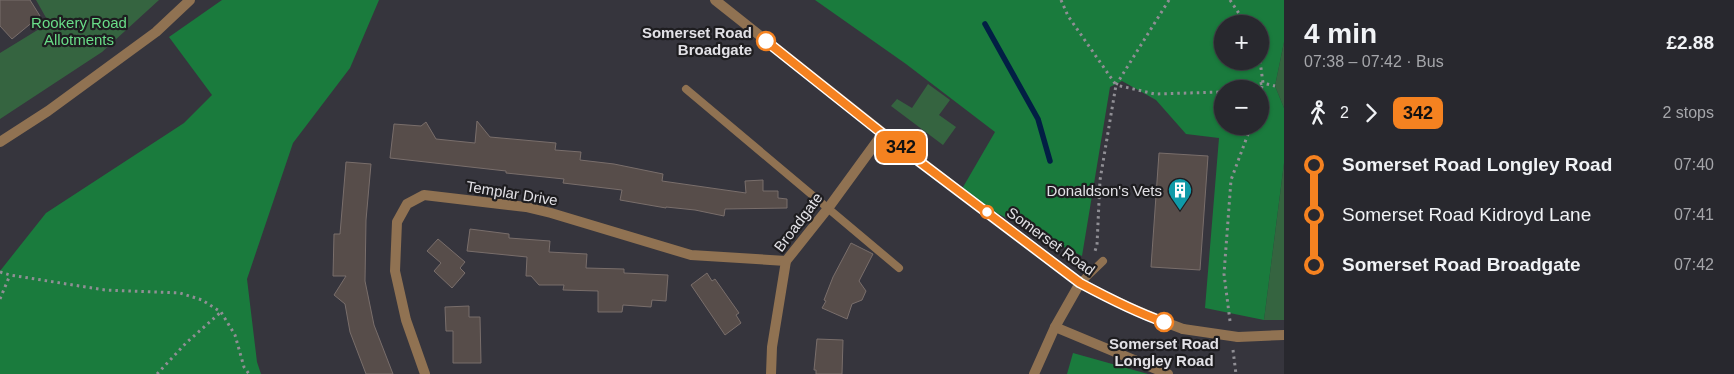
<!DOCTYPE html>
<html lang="en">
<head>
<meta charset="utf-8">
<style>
  :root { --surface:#28282e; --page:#34343a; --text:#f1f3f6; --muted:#a5a6aa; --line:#44444a }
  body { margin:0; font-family:Helvetica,sans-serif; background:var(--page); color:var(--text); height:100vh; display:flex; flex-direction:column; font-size:19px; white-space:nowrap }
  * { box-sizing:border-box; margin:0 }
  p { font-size:16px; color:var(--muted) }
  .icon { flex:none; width:28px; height:28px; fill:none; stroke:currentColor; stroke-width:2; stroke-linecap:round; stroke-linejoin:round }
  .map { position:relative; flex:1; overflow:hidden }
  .side { display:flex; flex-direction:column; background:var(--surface); width:450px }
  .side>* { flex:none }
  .badge { padding:0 10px; border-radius:8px; font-size:18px; line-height:32px }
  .fabs { position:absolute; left:1214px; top:15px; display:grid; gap:10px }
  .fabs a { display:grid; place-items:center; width:55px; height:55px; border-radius:50%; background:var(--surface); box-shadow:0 1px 4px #0004,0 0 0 1px var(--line); font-size:25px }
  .map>.badge { position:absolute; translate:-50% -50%; box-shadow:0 0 0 2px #fff }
  .legs { display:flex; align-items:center; gap:8px; height:55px; padding:0 20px; font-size:16px }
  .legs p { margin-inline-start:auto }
  .head { display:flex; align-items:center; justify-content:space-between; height:85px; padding:0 20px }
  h1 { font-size:28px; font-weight:800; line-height:38px }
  ul { padding:0 20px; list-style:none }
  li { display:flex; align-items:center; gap:18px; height:50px; font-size:19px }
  li i { display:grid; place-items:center; width:8px; height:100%; margin:0 6px; background:currentColor }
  li i::after { content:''; width:12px; height:12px; margin:-6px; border:4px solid; border-radius:50%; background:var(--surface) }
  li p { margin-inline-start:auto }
  li:first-child i { background:linear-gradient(#0000 50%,currentColor 0) }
  li:last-child i { background:linear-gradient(currentColor 50%,#0000 0) }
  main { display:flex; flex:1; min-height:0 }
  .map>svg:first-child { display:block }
  .green { fill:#356440 }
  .forest { fill:#1a7b3d; fill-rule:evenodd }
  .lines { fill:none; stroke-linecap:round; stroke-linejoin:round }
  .stream { stroke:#021f44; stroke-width:5.5 }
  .building { fill:#574d4a; stroke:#796e6b }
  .path { stroke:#908f95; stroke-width:3; stroke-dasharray:2.5 4; stroke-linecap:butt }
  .lane { stroke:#907252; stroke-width:8 }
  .street { stroke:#907252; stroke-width:10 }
  .street-bridge { stroke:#907252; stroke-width:10 }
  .line-1-casing { stroke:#fff; stroke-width:11 }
  .line-1 { stroke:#f58220; stroke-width:8 }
  .stop-1-dot { fill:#fff; stroke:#f58220; stroke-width:2.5 }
  .labels { text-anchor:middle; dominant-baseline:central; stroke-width:4.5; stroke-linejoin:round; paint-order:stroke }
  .park-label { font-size:15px; fill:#69dd88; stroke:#1e1d20 }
  .stop-label { font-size:15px; font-weight:bold; fill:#e2e1e6; stroke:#1e1d20; text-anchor:end }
  .poi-label { font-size:15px; fill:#e2e1e6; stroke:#1e1d20; text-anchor:end }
  .street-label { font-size:15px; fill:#e2e1e6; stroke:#1e1d20 }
</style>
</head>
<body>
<main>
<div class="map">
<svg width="1284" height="374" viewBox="0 0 1284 374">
  <rect width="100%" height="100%" fill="#36353d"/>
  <g class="green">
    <path d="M36 0H159L102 52 0 119V53L49 23Z"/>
    <path d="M1284 42V108L1275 86Z"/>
    <path d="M928 84 950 100 939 115 956 127 943 145 891 106 897 99 912 108Z"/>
    <path d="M1284 163V320H1264Z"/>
  </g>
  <g class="forest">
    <path d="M222 0H379L350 68 293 143 247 279 257 362 261 374H0V271L46 213 184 123 212 95 169 37Z"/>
    <path d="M815 0H1284V42L1275 86 1284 108V163L1264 320 1205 308 1219 138 1186 134 1156 100 1122 81 1110 87 1082 256 959 194 995 132 906 64ZM1222 24H1260V61H1222ZM1222 89H1260V126H1222Z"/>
    <path d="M1073 353 1148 374H1067Z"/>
  </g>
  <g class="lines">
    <path class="stream" d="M985 24 1038 119 1050 161"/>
  </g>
  <g class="building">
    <path d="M0 0H30L40 16 12 39 0 26Z"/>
    <path d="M477 121 490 137 556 143 555 150 581 152 580 160 614 164 663 174 662 181 746 193 745 181 763 180V191H778V198L787 199V208L725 209 724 216 695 210 666 207V208L620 200 622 190 563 183 564 179 506 173V171L390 158 394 124 421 126 426 122 436 139 475 143Z"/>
    <path d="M1159 153 1208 156 1200 270 1151 267Z"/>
    <path d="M346 162 371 164 366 220 365 281 374 325 393 374H366L350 332 345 304 334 295 346 276H333L334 234H340Z"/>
    <path d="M470 229 509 234V238L550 241 549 252 587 254 586 268 624 269V273L668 275 666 301 652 300 651 307 623 305 622 312H598V291L563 290 564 285H539L531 276H526L527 257 467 251Z"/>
    <path d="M438 239 465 262 460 268 465 273 452 288 434 271 441 263 427 251Z"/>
    <path d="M851 243 873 254 859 281 866 291 862 300 852 304 847 319 822 308 826 301 824 300 833 277Z"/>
    <path d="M707 273 712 281 715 279 739 313 736 315 741 323 725 335 691 285Z"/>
    <path d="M469 306V317H480L481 363H453V331H446L445 307Z"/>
    <path d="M817 339 843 340 842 374H816V370H814Z"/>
  </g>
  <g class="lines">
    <g class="path">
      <path d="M1061 0 1068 16 1116 85 1100 180 1097 245 1095 251"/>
      <path d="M1169 0 1116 85 1155 94 1222 92"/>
      <path d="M1230 0 1246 24"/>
      <path d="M1260 61 1263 83 1275 86"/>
      <path d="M1241 89 1263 83 1260 93"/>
      <path d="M0 272 10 275 105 290 180 293 202 300 221 312 235 335 244 367 249 374"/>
      <path d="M0 299 10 275"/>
      <path d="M1230 321 1224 274 1231 180 1251 126"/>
      <path d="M1233 350 1236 374"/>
      <path d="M157 374 186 343 221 312"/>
    </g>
    <g class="lane">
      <path d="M686 89 899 268"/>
      <path d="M1080 283 1103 261"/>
    </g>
    <g class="street">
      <path d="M715 0 883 133 1080 283C1115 302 1147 316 1183 329"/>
      <path d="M0 142 48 111 156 32 190 0"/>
      <path d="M1055 327 1168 374"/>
      <path d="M1238 337 1284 335"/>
      <path d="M425 374 406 320 395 271 397 222 407 204 424 195 526 207 551 213 691 255 786 261"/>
      <path d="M771 374 772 347 786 261 829 207 883 133"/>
      <path d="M1034 374 1055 327 1080 283"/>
    </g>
    <path class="street-bridge" d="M1183 329 1238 337"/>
  </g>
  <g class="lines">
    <g class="line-1-casing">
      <path id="line-1" d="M766 41 883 134 1080 283C1108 298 1135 312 1164 322"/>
    </g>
    <use href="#line-1" class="line-1"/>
  </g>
  <defs>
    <g id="building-pin" transform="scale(1.25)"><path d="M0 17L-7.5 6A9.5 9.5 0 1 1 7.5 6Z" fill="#0f9aa8" stroke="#1e1d20"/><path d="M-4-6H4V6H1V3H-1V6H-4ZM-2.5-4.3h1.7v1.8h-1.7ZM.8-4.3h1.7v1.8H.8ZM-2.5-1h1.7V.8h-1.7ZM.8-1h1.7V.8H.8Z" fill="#fff"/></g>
  </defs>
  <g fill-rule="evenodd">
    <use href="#building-pin" x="1180" y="190"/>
  </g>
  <g class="stop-1-dot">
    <circle cx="766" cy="41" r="9"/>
    <circle cx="987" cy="212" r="6"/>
    <circle cx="1164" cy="322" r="9"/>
  </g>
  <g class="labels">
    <g class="park-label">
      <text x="79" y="22">Rookery Road<tspan x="79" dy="17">Allotments</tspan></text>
    </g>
    <g class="stop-label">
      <text x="752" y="32">Somerset Road<tspan x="752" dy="17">Broadgate</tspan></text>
      <text x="1164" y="343" text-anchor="middle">Somerset Road<tspan x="1164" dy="17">Longley Road</tspan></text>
    </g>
    <g class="poi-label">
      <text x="1162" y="190">Donaldson's Vets</text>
    </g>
    <g class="street-label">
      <text transform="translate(512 193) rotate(9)">Templar Drive</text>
      <text transform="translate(798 222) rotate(-53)">Broadgate</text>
      <text transform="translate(1051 241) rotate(36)">Somerset Road</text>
    </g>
  </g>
</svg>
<div class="fabs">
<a>+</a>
<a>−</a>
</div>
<b class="badge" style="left:901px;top:147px;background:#f58220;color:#111">342</b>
</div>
<section class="side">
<div class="head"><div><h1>4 min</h1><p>07:38 – 07:42 · Bus</p></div><b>£2.88</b></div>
<div class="legs"><svg class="icon" aria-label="walk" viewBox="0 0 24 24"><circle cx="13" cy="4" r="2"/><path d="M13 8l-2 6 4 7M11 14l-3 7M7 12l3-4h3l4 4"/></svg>2<svg class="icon" aria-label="forward" viewBox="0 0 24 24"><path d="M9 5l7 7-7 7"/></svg><b class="badge" style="background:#f58220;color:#111">342</b><p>2 stops</p></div>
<ul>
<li><i style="color:#f58220"></i><b>Somerset Road Longley Road</b><p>07:40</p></li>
<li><i style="color:#f58220"></i><span>Somerset Road Kidroyd Lane</span><p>07:41</p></li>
<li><i style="color:#f58220"></i><b>Somerset Road Broadgate</b><p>07:42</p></li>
</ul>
</section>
</main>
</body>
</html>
